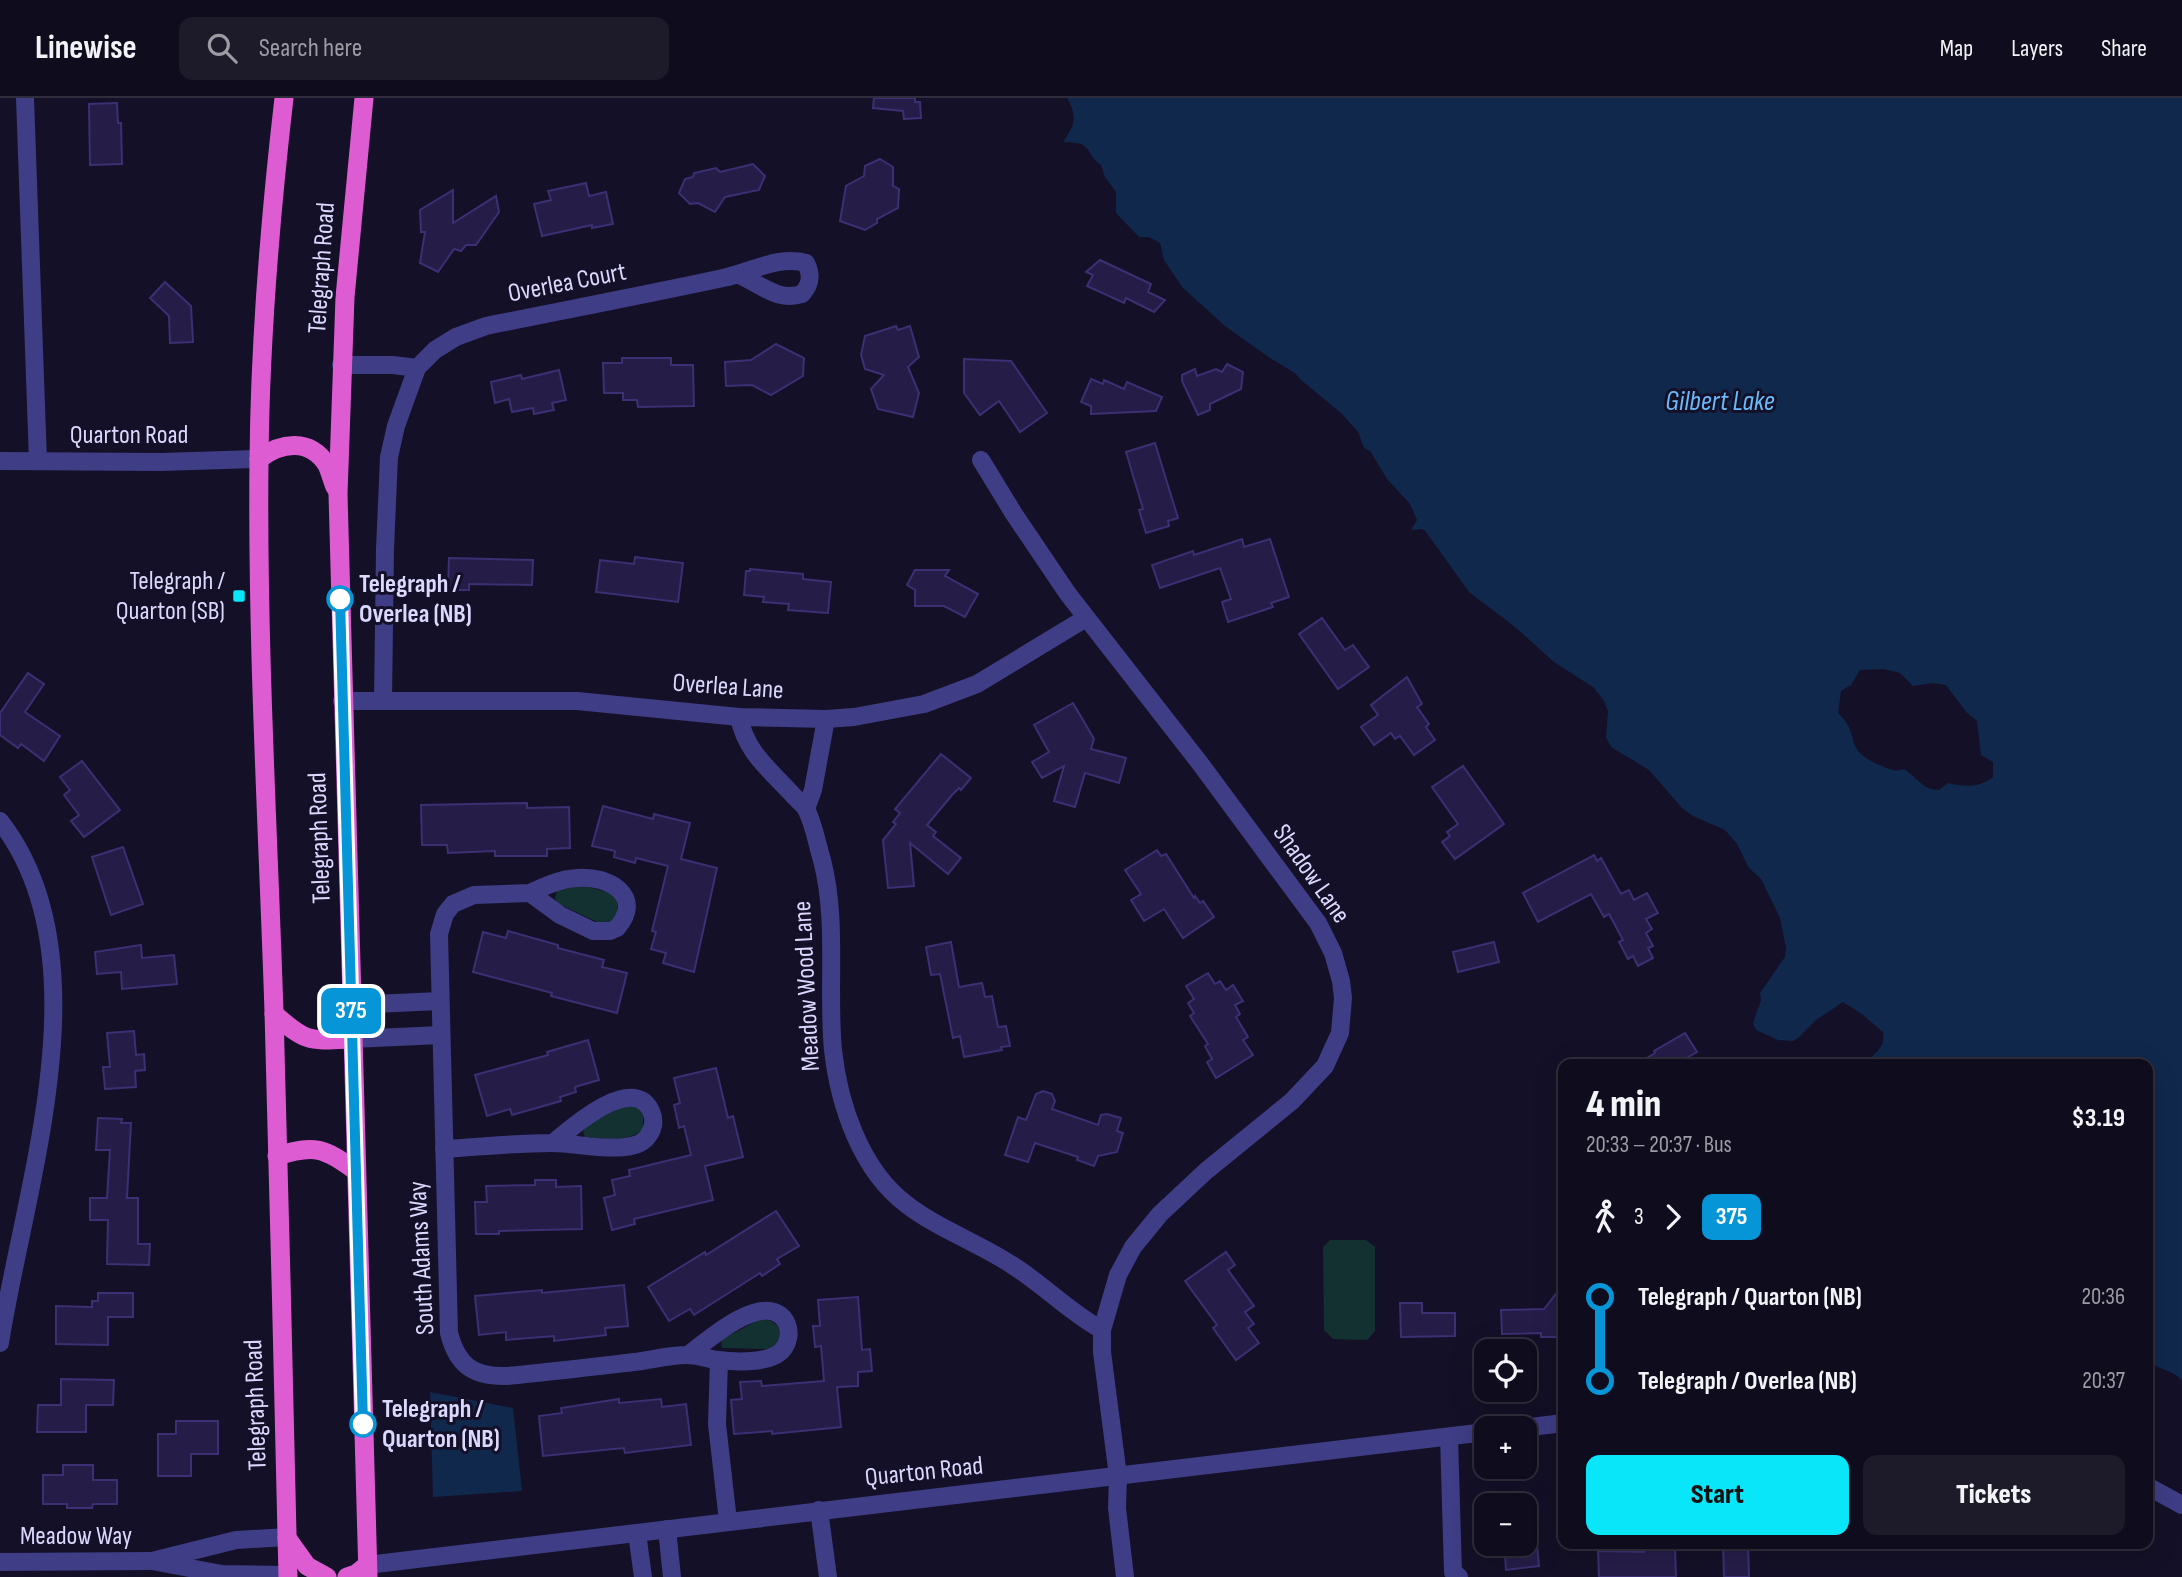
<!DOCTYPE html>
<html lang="en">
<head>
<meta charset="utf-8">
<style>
  :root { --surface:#0f0c1d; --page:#1d1a2a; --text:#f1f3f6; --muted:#9b9ba4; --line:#2f2c3b; --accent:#09e6f9 }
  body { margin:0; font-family:"Sofia Sans Condensed",sans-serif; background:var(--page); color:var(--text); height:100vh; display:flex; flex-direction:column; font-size:26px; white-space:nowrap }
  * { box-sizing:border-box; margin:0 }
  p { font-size:23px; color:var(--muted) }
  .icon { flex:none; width:38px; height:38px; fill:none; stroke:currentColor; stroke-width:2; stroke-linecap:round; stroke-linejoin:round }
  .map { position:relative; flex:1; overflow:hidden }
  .side { position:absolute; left:1558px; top:961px; width:595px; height:490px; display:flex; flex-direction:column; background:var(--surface); border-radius:14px; box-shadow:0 7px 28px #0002,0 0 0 2px var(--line) }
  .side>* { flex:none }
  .badge { padding:0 14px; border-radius:10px; font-size:24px; line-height:46px }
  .tools { position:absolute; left:1474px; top:1241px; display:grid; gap:14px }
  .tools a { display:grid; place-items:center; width:63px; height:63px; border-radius:14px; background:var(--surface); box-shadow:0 7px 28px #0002,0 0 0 2px var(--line); font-size:35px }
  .map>.badge { position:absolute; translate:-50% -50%; box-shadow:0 0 0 4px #fff }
  .legs { display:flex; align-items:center; gap:10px; height:77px; padding:0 28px; font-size:23px }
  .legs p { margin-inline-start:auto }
  .overview { display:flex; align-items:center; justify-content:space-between; height:119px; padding:0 28px }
  h1 { font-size:38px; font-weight:800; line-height:52px }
  .cta { display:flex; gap:14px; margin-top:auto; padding:14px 28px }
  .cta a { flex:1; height:80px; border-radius:14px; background:var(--accent); color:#111; font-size:28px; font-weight:800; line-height:80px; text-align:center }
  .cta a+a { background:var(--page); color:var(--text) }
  ul { padding:0 28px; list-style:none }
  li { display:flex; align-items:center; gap:24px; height:84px; font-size:26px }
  li i { display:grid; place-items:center; width:10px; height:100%; margin:0 9px; background:currentColor }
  li i::after { content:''; width:18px; height:18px; margin:-9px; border:5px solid; border-radius:50%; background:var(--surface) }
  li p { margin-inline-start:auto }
  li:first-child i { background:linear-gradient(#0000 50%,currentColor 0) }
  li:last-child i { background:linear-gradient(currentColor 50%,#0000 0) }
  header { display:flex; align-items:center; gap:42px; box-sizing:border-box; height:98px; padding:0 35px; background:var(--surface); border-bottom:2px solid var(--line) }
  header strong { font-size:33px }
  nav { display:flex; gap:38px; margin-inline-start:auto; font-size:24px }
  .search { width:490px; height:63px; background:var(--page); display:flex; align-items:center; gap:18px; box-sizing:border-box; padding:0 24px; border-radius:14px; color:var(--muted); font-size:26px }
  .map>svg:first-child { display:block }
  .green { fill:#133130 }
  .water { fill:#10284c; fill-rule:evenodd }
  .building { fill:#251d48; stroke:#3c2f73; stroke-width:2 }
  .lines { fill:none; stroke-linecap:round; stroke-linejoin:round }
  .minor { stroke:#3e3d85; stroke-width:18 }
  .tertiary { stroke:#3e3d85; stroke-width:18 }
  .trunk { stroke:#dd5cd2; stroke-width:19 }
  .line-1-casing { stroke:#fff; stroke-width:16 }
  .line-1 { stroke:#0696d7; stroke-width:10 }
  .poi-dot { fill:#09e6f9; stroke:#141027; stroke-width:2.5 }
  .stop-1-dot { fill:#fff; stroke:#0696d7; stroke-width:3.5 }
  .labels { text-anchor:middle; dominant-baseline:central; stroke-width:6; stroke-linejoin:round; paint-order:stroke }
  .street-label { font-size:26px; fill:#dbd8fe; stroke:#141027 }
  .poi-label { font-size:26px; fill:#dbd8fe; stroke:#141027; text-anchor:end }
  .stop-label { font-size:26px; font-weight:bold; fill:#dbd8fe; stroke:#141027; text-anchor:start }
  .water-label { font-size:28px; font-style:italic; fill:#68bafb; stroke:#141027 }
</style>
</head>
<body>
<header>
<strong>Linewise</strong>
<div class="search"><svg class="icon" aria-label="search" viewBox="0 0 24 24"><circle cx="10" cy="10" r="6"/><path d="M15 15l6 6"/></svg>Search here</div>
<nav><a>Map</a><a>Layers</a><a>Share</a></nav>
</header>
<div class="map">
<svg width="2182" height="1479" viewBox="0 0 2182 1479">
  <rect width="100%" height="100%" fill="#141027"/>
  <g class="green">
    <path d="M582 787 610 795 617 802V815L612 823 599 825 557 805 555 800 557 793Z"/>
    <path d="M625 1007 637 1009 643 1017V1031C631 1044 602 1041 585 1039L583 1034 586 1028Z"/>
    <path d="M1366 1142 1375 1149V1233L1367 1242 1333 1241 1324 1232 1323 1149 1330 1142Z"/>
    <path d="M762 1220C777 1224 785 1231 776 1247L767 1251 722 1250 721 1245 723 1241Z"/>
  </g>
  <g class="water">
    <path d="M1067 0H2182V1283C2176 1273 2157 1271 2147 1263V966H1867C1874 954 1886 950 1883 934L1863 917 1843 904 1816 922 1798 940 1793 943 1778 942 1756 932 1753 925 1761 902 1760 895 1785 859 1786 850 1780 820 1761 781 1749 770 1737 746 1725 732 1693 718 1682 710 1649 672 1611 649 1606 639 1608 613 1604 603 1593 589 1554 564 1515 529 1469 494 1426 434 1422 431 1411 432 1417 422 1410 406 1387 381 1370 353 1364 350 1358 334 1341 315 1301 282 1295 275 1270 260 1225 228 1183 190 1164 162 1160 145 1149 139H1139L1116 115V94L1105 79 1101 67C1092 62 1090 50 1081 46 1076 44 1068 45 1063 44 1075 26 1078 20 1067 0ZM1884 571 1900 575 1913 588 1933 585 1946 587 1966 614 1977 623 1981 657 1993 664V679C1979 690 1965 689 1948 685L1939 692C1922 692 1917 679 1904 671 1895 674 1891 672 1882 668 1840 651 1863 638 1838 615L1841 593 1851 587 1860 572Z"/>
    <path d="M430 1294 513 1310 522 1393 433 1399Z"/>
  </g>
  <g class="building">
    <path d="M874 0H915V4H920L921 20 904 21 903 13 873 10Z"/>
    <path d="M117 5 118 25H121L122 66 90 67 89 6Z"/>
    <path d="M880 61 893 69V88L899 91 898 110 877 121V125L865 132 840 123 846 88 864 78 865 68Z"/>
    <path d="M753 66 765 78 759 92 725 99 715 114 698 105 690 106 679 95 685 81 693 79 694 75 716 70 720 74Z"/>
    <path d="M586 85 589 98 606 94 613 126 592 130V127L542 138 534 106 551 102 548 93Z"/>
    <path d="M453 92V125L496 98 499 114 476 147H466L461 153 454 151 438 174 420 165 425 134H421L420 112Z"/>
    <path d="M1100 162 1151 186 1148 194 1165 202 1154 214 1126 200 1124 205 1087 188 1093 177 1086 174Z"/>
    <path d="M165 184 191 208 193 244 170 245 169 218 150 200Z"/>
    <path d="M896 228 898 232 910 228 919 259 908 269 919 295 913 319 878 311 871 291 884 277 865 271 861 257 865 238Z"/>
    <path d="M776 246 804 260 803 278 771 297 752 287 726 288 725 264 751 262Z"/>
    <path d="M622 260H671V267H693L694 308 638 309 637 302H623V295H604L603 265H622Z"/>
    <path d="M964 261 1011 263 1047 315 1020 334 999 303 980 317 964 295Z"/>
    <path d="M1227 266 1243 274 1241 291 1210 306V312L1198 317 1182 283V277L1195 271 1197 278 1216 271 1222 274Z"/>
    <path d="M559 272 566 302 552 305 554 312 534 316 533 310 512 314 509 301 495 305 491 284 521 277 522 281Z"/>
    <path d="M1091 281 1103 286 1104 282 1124 291 1127 284 1162 299 1156 313 1091 316V308L1081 304Z"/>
    <path d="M1155 345 1178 420 1168 423 1169 428 1146 435 1139 412 1143 411 1126 354Z"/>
    <path d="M1242 441 1244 449 1270 441 1289 499 1271 505 1273 509 1228 524 1222 504 1231 501 1220 470 1160 490 1152 467 1193 453 1194 457Z"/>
    <path d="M635 459 683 465 678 504 596 494 600 462 634 466Z"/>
    <path d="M449 460 533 462 532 487 469 486V492H448Z"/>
    <path d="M750 471 803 476V481L831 484 828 515 788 512 789 506 763 504 764 499 744 497 746 473H750Z"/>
    <path d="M915 472H949L945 478 978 496 965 519 944 508H915V492L907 487Z"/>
    <path d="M1322 520 1345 552 1353 547 1369 569 1338 591 1299 536Z"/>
    <path d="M28 575 44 586 25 614 60 638 44 663 21 646 18 650 0 637V615Z"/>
    <path d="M1407 579 1422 606 1417 609 1429 626 1426 629 1435 642 1414 657 1400 638 1395 641 1391 635 1374 647 1361 629 1378 617 1371 607Z"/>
    <path d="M1073 605 1094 641 1091 651 1126 660 1119 685 1085 675 1075 709 1054 703 1064 668 1042 680 1032 664 1049 654 1034 627Z"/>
    <path d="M941 656 971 680 961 692 959 690 952 697 927 727 936 734 933 738 961 760 948 776 910 745 914 788 888 790 883 742 896 726 893 724 900 715 895 711Z"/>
    <path d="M82 663 120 712 84 739 71 723 79 717 64 697 70 692 60 679Z"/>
    <path d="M1463 668 1504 726 1455 761 1442 744 1450 738 1447 734 1458 726 1432 689Z"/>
    <path d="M527 705V710L569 709 570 750 547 751V758H495V753L448 755 447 747H422L421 707Z"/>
    <path d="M603 708 653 721 654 716 690 725 681 761 717 770 694 874 663 865 666 855 651 851 656 834 652 833 668 768 636 760 635 765 614 759 615 753 592 748Z"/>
    <path d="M123 749 143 806 111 817 92 759Z"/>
    <path d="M1157 752 1161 758 1166 756 1194 800 1195 798 1200 805 1203 803 1214 819 1183 840 1164 811 1144 823 1131 802 1141 796 1125 772Z"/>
    <path d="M1594 757 1597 763 1601 760 1621 796 1629 792 1634 802 1647 795 1658 815 1646 821 1652 831 1646 835 1653 848 1648 850 1653 860 1638 868 1633 858 1628 861 1619 844 1623 842 1609 816 1604 819 1591 796 1538 824 1523 795Z"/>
    <path d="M508 833 558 847V850L604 862 602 869 627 875 617 915 551 898 552 895 473 874 483 834 506 840Z"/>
    <path d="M951 844 959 889 982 885 985 899 992 898 998 929 1006 928 1010 948 1001 949 1002 952 964 959 960 938 953 940 940 876 931 877 926 849Z"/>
    <path d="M1494 844 1499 864 1458 874 1453 854Z"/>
    <path d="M141 847 142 860 174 857 177 886 122 891 121 874 97 876 95 854Z"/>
    <path d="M1208 875 1215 886 1220 883 1226 892 1233 887 1243 903 1235 907 1240 916 1236 919 1248 939 1243 942 1253 957 1216 980 1207 964 1212 961 1205 948 1208 946 1190 918 1194 915 1188 905 1194 901 1186 888Z"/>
    <path d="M134 933 136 957 144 956 145 972 135 973 136 989 105 991 103 969H110L107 935Z"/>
    <path d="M1685 935 1697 954 1676 966H1637L1655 955 1654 953Z"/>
    <path d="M588 942 599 982 575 989 576 994 560 999 561 1003 512 1017 510 1011 487 1018 475 977 548 957 547 954Z"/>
    <path d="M716 970 728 1020 733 1018 743 1059 705 1068 713 1102 634 1121 635 1126 612 1132 604 1100 615 1097 612 1082 630 1078 629 1072 691 1057 684 1028 679 1030 674 1007 680 1005 674 980Z"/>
    <path d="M1043 993 1052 996 1055 1003 1052 1011 1098 1027 1101 1017 1107 1016 1121 1020 1117 1033 1123 1035 1117 1054 1098 1058 1094 1068 1077 1062 1078 1059 1035 1045 1028 1064 1005 1057 1018 1019 1026 1022 1036 996Z"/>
    <path d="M98 1020 122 1021 121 1025H131L127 1100H138V1146H150L149 1167 107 1166 108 1122H90V1100H107L110 1052H96Z"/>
    <path d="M535 1082H556V1089L581 1088 582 1131 499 1133V1136H476L475 1104H487L486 1088 535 1087Z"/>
    <path d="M776 1113 799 1148 777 1161 780 1166 762 1178 760 1175 694 1217 690 1211 669 1223 648 1189 705 1154 706 1157Z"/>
    <path d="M1226 1154 1235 1167 1228 1172 1254 1208 1245 1214 1254 1226 1248 1230 1259 1245 1236 1262 1213 1230 1217 1227 1185 1183Z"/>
    <path d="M624 1187 628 1228 605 1230 606 1237 554 1243V1238L506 1242V1234L479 1237 475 1198 542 1192V1195Z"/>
    <path d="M1563 1187 1562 1239H1541V1235L1502 1236 1501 1212 1544 1211Z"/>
    <path d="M98 1195H133V1219H108V1247L56 1246V1208L92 1209V1203H98Z"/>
    <path d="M858 1199 862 1252 870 1251 872 1273 858 1274V1288L837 1289 841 1329 772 1336V1333L734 1336 731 1302 742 1301 740 1284 761 1283 762 1288 824 1283 821 1248 815 1249 813 1228H820L818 1202Z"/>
    <path d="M1400 1205H1422V1215H1455V1238L1401 1239Z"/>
    <path d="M61 1281 114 1282 113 1307H86V1334H37L38 1307H61Z"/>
    <path d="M619 1301V1305L661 1301 662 1309 686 1306 691 1347 625 1355 624 1350 543 1358 539 1318 562 1315 561 1310Z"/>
    <path d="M176 1323H218V1356H191V1378H158V1336H176Z"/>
    <path d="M63 1367H93V1382H117V1406H93L92 1410H67V1406H43V1377H63Z"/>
    <path d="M1507 1446H1537L1539 1468 1506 1472 1505 1455H1508Z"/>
    <path d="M1723 1446H1748L1749 1479H1724Z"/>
    <path d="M1675 1449 1676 1479H1599L1598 1453 1644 1454V1450Z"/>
  </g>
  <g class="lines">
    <g class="minor">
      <path d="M25 0 38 363"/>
      <path d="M341 267H393L417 270"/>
      <path d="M981 362 1014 416 1068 496 1199 664 1318 825 1333 855 1341 883 1343 900 1340 935 1325 968 1292 1003 1206 1073 1160 1116 1133 1149 1118 1177 1102 1232V1254L1118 1378 1117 1410 1125 1479"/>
      <path d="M342 603H577L739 619 826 621 854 619 924 606 977 586 1086 520"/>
      <path d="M383 603 385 451 389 359 396 328 417 270 435 252 456 239 486 228C565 212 644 197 723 180 751 174 779 157 806 165 812 177 811 186 802 196 778 204 760 186 739 177"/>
      <path d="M739 619C746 654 768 670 792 696 796 701 803 706 806 711 814 726 817 746 822 762 838 824 827 889 833 952 839 1007 861 1072 906 1106 938 1131 979 1145 1012 1167 1044 1187 1069 1214 1102 1232"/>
      <path d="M806 711 813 692 826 621"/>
      <path d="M0 723C107 860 24 1090 0 1245"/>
      <path d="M530 795C545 788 560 781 577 780 608 777 645 798 617 830L610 833H593L560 817 530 795 474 797 453 806 445 816 439 836 449 1235C457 1267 473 1279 507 1278 549 1274 591 1269 634 1264 651 1262 669 1257 687 1257 697 1257 708 1261 718 1262 734 1264 761 1265 776 1257 791 1249 793 1227 780 1217 756 1199 708 1242 688 1257"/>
      <path d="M351 907 440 903"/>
      <path d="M352 941 441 937"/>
      <path d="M444 1051C479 1049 515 1045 551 1045 575 1045 600 1052 625 1049 634 1048 643 1046 648 1038 654 1030 655 1022 651 1013 633 975 572 1029 553 1045"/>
      <path d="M719 1262 717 1326 728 1423"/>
      <path d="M1449 1339 1453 1474 1459 1479"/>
      <path d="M819 1412 828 1479"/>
      <path d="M667 1431 672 1479"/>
      <path d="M637 1435 643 1479"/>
      <path d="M287 1439 236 1442 152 1463 222 1476 288 1477"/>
      <path d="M0 1464 152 1463"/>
    </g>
    <g class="tertiary">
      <path d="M0 363 161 364 259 361"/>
      <path d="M1523 1330 1563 1325"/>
      <path d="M2147 1388 2182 1407"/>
      <path d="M367 1467 1486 1334"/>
    </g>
    <g class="trunk">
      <path d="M284 0C270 121 260 242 259 363 257 547 268 730 274 914 280 1102 283 1291 288 1479"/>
      <path d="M364 0 345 199 338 396 368 1479"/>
      <path d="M259 361C281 344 310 340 327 367 330 373 332 382 335 389"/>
      <path d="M274 916C307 945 309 943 352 941"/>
      <path d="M277 1058C315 1046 324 1050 356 1073"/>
      <path d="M287 1440 307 1468 327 1479"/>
      <path d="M347 1479 356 1476 367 1467"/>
    </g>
  </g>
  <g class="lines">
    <g class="line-1-casing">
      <path id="line-1" d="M340 501 363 1326"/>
    </g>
    <use href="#line-1" class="line-1"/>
  </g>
  <rect class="poi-dot" x="232" y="491" width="14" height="14" rx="3.5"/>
  <g class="stop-1-dot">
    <circle cx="340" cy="501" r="12"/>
    <circle cx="363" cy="1326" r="12"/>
  </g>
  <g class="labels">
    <g class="street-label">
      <text transform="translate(322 170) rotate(-86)">Telegraph Road</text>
      <text transform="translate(567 185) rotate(-11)">Overlea Court</text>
      <text x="129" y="337">Quarton Road</text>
      <text transform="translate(728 589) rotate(4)">Overlea Lane</text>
      <text transform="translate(320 740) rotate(-92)">Telegraph Road</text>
      <text transform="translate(1311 776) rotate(55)">Shadow Lane</text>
      <text transform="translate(807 888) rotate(-93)">Meadow Wood Lane</text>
      <text transform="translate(422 1160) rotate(-93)">South Adams Way</text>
      <text transform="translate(256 1307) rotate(-92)">Telegraph Road</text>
      <text transform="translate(924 1374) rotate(-6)">Quarton Road</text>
      <text x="76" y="1438">Meadow Way</text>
    </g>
    <g class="poi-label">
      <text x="225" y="483">Telegraph /<tspan x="225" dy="30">Quarton (SB)</tspan></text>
    </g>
    <g class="stop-label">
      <text x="359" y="486">Telegraph /<tspan x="359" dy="30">Overlea (NB)</tspan></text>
      <text x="382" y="1311">Telegraph /<tspan x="382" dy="30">Quarton (NB)</tspan></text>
    </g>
    <g class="water-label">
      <text x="1720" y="303">Gilbert Lake</text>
    </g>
  </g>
</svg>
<div class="tools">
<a><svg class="icon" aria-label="locate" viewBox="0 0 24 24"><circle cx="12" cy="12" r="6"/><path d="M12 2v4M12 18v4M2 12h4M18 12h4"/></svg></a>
<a>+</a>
<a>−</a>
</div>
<b class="badge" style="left:351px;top:913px;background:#0696d7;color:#fff">375</b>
<section class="side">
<div class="overview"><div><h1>4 min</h1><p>20:33 – 20:37 · Bus</p></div><b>$3.19</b></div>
<div class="legs"><svg class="icon" aria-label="walk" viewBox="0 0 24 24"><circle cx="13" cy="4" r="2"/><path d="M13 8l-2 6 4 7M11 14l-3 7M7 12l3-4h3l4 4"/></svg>3<svg class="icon" aria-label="forward" viewBox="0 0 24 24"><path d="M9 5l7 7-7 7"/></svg><b class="badge" style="background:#0696d7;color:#fff">375</b></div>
<ul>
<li><i style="color:#0696d7"></i><b>Telegraph / Quarton (NB)</b><p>20:36</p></li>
<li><i style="color:#0696d7"></i><b>Telegraph / Overlea (NB)</b><p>20:37</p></li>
</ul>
<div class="cta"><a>Start</a><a>Tickets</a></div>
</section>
</div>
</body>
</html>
